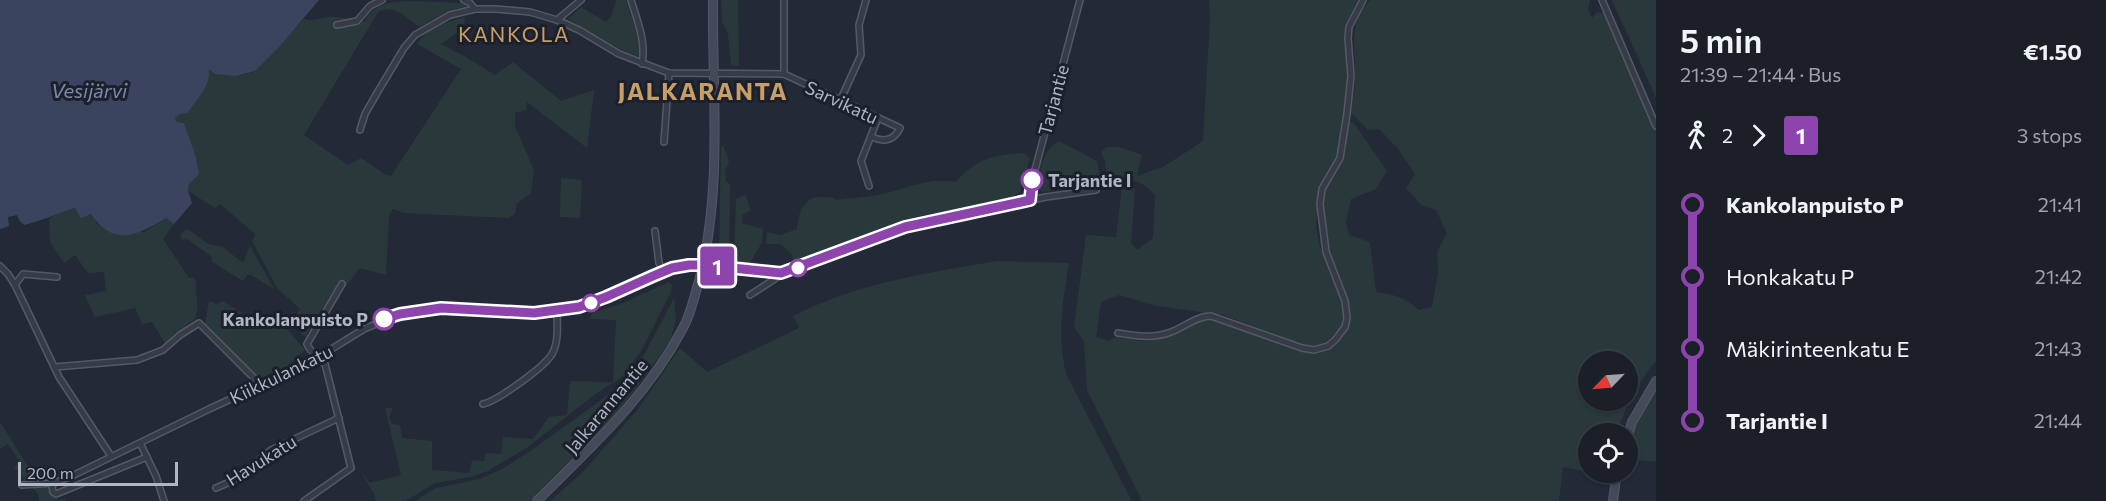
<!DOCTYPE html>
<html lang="en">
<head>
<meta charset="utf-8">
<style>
  :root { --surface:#1a1f28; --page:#272c34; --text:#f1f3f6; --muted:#9fa2a8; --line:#383d45 }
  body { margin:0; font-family:Commissioner,sans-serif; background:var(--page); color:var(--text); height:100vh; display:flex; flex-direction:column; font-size:22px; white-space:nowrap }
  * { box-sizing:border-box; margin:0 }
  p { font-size:20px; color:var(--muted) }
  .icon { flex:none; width:33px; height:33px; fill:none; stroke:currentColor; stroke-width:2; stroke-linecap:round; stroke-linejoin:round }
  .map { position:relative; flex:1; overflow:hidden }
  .details { display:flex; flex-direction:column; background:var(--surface); width:450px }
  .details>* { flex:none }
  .badge { padding:0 12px; border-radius:4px; font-size:21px; line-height:39px }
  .needle { width:39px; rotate:245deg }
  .controls { position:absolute; left:1578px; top:351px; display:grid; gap:12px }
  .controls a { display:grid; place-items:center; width:60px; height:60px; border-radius:50%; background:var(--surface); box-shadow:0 2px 4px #0004,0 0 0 2px var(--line); font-size:30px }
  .scale { position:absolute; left:18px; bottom:15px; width:160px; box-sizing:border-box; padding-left:6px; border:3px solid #b1b6c3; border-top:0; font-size:16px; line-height:21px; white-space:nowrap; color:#b1b6c3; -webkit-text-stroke:4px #1c202c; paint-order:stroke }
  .map>.badge { position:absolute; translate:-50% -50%; box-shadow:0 0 0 3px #fff }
  .legs { display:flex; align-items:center; gap:9px; height:66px; padding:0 24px; font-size:20px }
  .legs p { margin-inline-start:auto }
  .headline { display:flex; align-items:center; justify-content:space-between; height:102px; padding:0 24px }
  h1 { font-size:33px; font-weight:600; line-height:45px }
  ul { padding:0 24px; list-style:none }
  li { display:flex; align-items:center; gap:21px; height:72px; font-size:22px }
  li i { display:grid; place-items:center; width:9px; height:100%; margin:0 8px; background:currentColor }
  li i::after { content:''; width:15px; height:15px; margin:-8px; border:4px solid; border-radius:50%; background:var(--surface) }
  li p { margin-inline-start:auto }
  li:first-child i { background:linear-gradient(#0000 50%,currentColor 0) }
  li:last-child i { background:linear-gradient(currentColor 50%,#0000 0) }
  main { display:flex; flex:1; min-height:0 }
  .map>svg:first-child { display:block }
  .green { fill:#29393b; fill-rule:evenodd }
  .water { fill:#3a445e }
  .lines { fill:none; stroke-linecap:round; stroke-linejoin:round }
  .street-casing { stroke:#545965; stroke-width:8 }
  .secondary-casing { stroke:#545965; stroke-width:10 }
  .street { stroke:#363b47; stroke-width:5 }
  .secondary { stroke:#454a5a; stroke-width:8 }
  .line-1-casing { stroke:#fff; stroke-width:14 }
  .line-1 { stroke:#8e44ad; stroke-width:9 }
  .stop-1-dot { fill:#fff; stroke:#8e44ad; stroke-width:3 }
  .labels { text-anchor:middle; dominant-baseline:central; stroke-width:6; stroke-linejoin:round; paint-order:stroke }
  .street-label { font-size:18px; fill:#b1b6c3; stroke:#1c202c }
  .stop-label { font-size:18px; font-weight:bold; fill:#b1b6c3; stroke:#1c202c; text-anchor:start }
  .water-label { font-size:20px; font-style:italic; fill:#7c89a9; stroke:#1c202c }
  .quarter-label { font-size:21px; letter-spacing:1.5px; fill:#c89e67; stroke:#1c202c }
  .district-label { font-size:24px; font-weight:bold; letter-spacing:1.5px; fill:#c89e67; stroke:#1c202c }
</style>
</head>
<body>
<main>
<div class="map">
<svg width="1656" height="501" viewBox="0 0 1656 501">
  <rect width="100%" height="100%" fill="#232936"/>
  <g class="green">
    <path d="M617 0H626L641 46 638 56 623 51 568 19 581 7 606 22 610 18Z"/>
    <path d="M721 0H738L739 66 731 65 728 34 722 22Z"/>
    <path d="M1209 0H1358L1347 22 1345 33 1348 75 1344 115 1337 157 1320 187 1316 227 1320 247 1344 309 1342 325 1326 343 1315 346 1302 345 1223 315 1157 306 1119 295 1101 302 1096 337 1108 341 1116 337 1143 341 1164 337 1206 319 1222 321 1302 351C1316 354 1329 353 1339 341 1366 309 1336 281 1328 248 1325 235 1321 217 1322 203 1323 185 1337 174 1342 157 1345 146 1346 133 1348 121L1352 122 1356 126 1387 171 1376 189 1351 199 1346 222 1349 235 1370 242 1376 292C1394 294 1406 298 1419 310L1432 307 1438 273 1437 251 1447 234 1436 210 1421 205 1406 188 1415 174 1398 149 1379 129 1368 130 1351 113C1353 99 1356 85 1355 71 1355 45 1348 20 1371 0H1590L1588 10 1592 18 1597 12 1604 13 1656 132V361C1638 382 1625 407 1617 433L1588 434V472L1563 467 1559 501H1142L1087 390 1084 341 1074 327 1086 235 1116 237 1122 186 1135 188 1131 243 1137 250 1153 238 1155 195C1138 177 1130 179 1107 182L1105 161 1101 152 1106 147H1119L1142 155 1137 176 1163 167 1203 141 1210 19ZM1588 362H1628V400H1588Z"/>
    <path d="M1612 0H1656V98L1653 91Z"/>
    <path d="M415 1 459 3 468 6 450 10 419 27C407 18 393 3 378 12L304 135 348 165 361 158 386 175 391 176 461 69 417 44C425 30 449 20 465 17 465 32 451 36 441 44L464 56 495 75 513 62 561 101 594 90 587 148 527 102 526 110 515 113V126L534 170 531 193 517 203 515 214 509 218 404 213 393 209 389 216 386 275 360 268 341 292 335 288 305 337 292 323 300 309 277 288 252 241 255 234 220 204 215 208 188 191 189 183 199 174 196 157 184 123 177 122 175 118 180 114 209 68 236 76 254 72 304 19C313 22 319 18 328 17 339 16 347 21 357 17L364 22C377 0 392 2 415 1Z"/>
    <path d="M1059 141 1097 161 1101 182 1043 192 1038 188C1039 171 1043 149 1059 141Z"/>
    <path d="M723 145 729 162 725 171 726 181 730 184 729 265 721 263 719 254 721 148Z"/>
    <path d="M1024 153 1030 158 1020 192 1008 199 915 217 793 263 792 255 781 244H766L767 232 780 235 797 229C797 218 802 202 813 198 819 196 828 197 834 198L836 200C852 198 868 197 883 194 908 188 930 177 956 182 977 158 993 155 1024 153Z"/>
    <path d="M561 178 582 180 580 218 560 217Z"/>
    <path d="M745 195 751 210 742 215V223L763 229 762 242 749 265 736 263 734 257 736 199Z"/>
    <path d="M75 208 91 214 98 225 144 232 166 218 174 224 163 239 189 278H194C198 284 195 287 196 294 198 305 198 307 195 319L175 333 165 343 152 322 142 324 135 308 95 317 85 295 106 291 104 272 88 273 75 255 64 263 50 242 49 219 57 213Z"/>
    <path d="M188 229 208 244 223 247 243 263 250 246 274 289 251 275H247L243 281 212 262V257L187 239 183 240 180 238 182 232Z"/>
    <path d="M997 261 1069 263C1063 300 1056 340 1067 376L1132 501H550L583 472 638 409 680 348 707 372 799 328 793 316C857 283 927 273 997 261Z"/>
    <path d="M669 282 672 285 671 292 641 351 622 377 594 395 528 447 488 471 470 477 435 483 406 501H376L374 494 359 469 370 483 401 475 385 408H393L389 417 392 424 400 425 402 438 432 441V470L469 473 472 460 484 461 486 453 501 454 503 437 533 439 549 417 567 415 570 381 613 382 616 320 590 319 592 313 623 303Z"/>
    <path d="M674 298 676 320 670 341 638 386 614 416 530 501H415L436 488 480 479 502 469 529 452 626 382 644 355Z"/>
    <path d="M209 301 216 304 223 301 268 330 274 314 305 350 285 369 261 380 205 324Z"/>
    <path d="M1656 386V462L1628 459C1627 435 1642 405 1656 386Z"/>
    <path d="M0 422 32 473 46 486 52 496 59 500 65 499 66 501H39L38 494 14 467 20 462 8 444 0 449Z"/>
  </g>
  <path class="water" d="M0 0H319L280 46 255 71 236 76 215 74 209 69C211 85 196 101 187 113L180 114 175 118 177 122 184 123 196 157 199 174 189 184 188 191 192 203 174 224 166 218C138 235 114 248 91 214L81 218 75 208C57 213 42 221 24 225L19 220 17 215 8 217 9 226 0 229Z"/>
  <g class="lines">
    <g class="street-casing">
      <g id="street">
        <path d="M464 0 470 3 475 9"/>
        <path d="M631 0C638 23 646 41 642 64"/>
        <path d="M1602 0 1656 126"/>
        <path d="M557 20 581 0"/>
        <path d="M337 25 357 21 370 6 382 0"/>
        <path d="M784 74 900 128C894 141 882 143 871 136"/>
        <path d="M840 101 861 55 859 25 866 0"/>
        <path d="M360 130 365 114 377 93 404 48 415 35 450 15 475 9H496L530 12 557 20 579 30 619 54 669 73 784 74V0"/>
        <path d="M664 142 669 73"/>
        <path d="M869 186 861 161 878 118"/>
        <path d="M1030 200 1031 185 1080 0"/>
        <path d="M655 231 659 263 663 272"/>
        <path d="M0 266 8 274 15 285 59 377 111 456"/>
        <path d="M15 285 23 274 57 277"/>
        <path d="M750 295 784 273"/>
        <path d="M1118 333C1136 336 1153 339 1171 332 1184 327 1197 316 1211 316L1302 348 1314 350 1328 346 1335 340 1345 327 1347 318 1345 301 1326 252 1320 204 1322 189 1340 158 1347 114 1351 76 1348 38 1349 27 1363 0"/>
        <path d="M55 367 137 360 163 350 180 335 199 323 261 385"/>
        <path d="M483 404C497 401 548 365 553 352 559 340 557 324 557 311"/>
        <path d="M140 443 156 476 164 501"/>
        <path d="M54 483 52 487 53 492 56 494 147 457"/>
        <path d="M22 485 54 483 74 475 209 409 307 364 364 329 400 314 441 308 522 313 578 307 606 297 653 276 672 268 689 265H703L781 273 877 237 933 220 1046 197 1096 190"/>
        <path d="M216 488 234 480 271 450 339 418"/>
        <path d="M304 501 351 468 325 364C319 356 311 354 307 344L342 284"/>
      </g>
    </g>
    <g class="secondary-casing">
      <g id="secondary">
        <path d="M1628 435 1632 422 1656 381"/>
        <path d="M537 501C591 447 647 397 683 328 691 314 694 297 699 281 723 190 712 93 713 0"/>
        <path d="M1613 501 1617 472"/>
      </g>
    </g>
    <use href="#street" class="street"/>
    <use href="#secondary" class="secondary"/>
  </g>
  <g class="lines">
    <g class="line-1-casing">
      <path id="line-1" d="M384 319 400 314 441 308 534 313 579 307 606 297 653 276 672 268 689 265H703L781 273 905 227 1030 200 1032 180"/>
    </g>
    <use href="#line-1" class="line-1"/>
  </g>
  <g class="stop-1-dot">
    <circle cx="1032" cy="180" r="10"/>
    <circle cx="798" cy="268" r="8"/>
    <circle cx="591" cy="303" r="8"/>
    <circle cx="384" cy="319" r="10"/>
  </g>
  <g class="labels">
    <g class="street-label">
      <text transform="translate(1053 100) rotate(-75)">Tarjantie</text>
      <text transform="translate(842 102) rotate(25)">Sarvikatu</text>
      <text transform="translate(281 374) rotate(-26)">Kiikkulankatu</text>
      <text transform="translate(606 406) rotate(-50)">Jalkarannantie</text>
      <text transform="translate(261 460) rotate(-32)">Havukatu</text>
    </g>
    <g class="stop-label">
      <text x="1048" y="180">Tarjantie I</text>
      <text x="368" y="319" text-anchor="end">Kankolanpuisto P</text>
    </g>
    <g class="water-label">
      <text x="89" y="90">Vesijärvi</text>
    </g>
    <g class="quarter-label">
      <text x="514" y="33">KANKOLA</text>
    </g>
    <g class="district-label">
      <text x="703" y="90">JALKARANTA</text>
    </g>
  </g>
</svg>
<div class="controls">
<a><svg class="needle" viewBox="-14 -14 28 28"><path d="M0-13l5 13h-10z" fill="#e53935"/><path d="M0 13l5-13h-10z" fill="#9fa2a8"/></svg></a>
<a><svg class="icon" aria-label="locate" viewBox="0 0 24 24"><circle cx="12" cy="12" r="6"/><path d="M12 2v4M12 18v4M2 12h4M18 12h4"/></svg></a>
</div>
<div class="scale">200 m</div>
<b class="badge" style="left:717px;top:266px;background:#8e44ad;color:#fff">1</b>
</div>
<section class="details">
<div class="headline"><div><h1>5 min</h1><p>21:39 – 21:44 · Bus</p></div><b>€1.50</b></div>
<div class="legs"><svg class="icon" aria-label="walk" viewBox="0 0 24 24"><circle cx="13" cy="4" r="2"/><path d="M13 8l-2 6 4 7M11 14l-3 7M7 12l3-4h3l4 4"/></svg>2<svg class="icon" aria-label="forward" viewBox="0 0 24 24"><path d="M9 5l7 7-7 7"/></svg><b class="badge" style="background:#8e44ad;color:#fff">1</b><p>3 stops</p></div>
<ul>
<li><i style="color:#8e44ad"></i><b>Kankolanpuisto P</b><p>21:41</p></li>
<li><i style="color:#8e44ad"></i><span>Honkakatu P</span><p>21:42</p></li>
<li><i style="color:#8e44ad"></i><span>Mäkirinteenkatu E</span><p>21:43</p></li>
<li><i style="color:#8e44ad"></i><b>Tarjantie I</b><p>21:44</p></li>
</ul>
</section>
</main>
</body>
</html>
